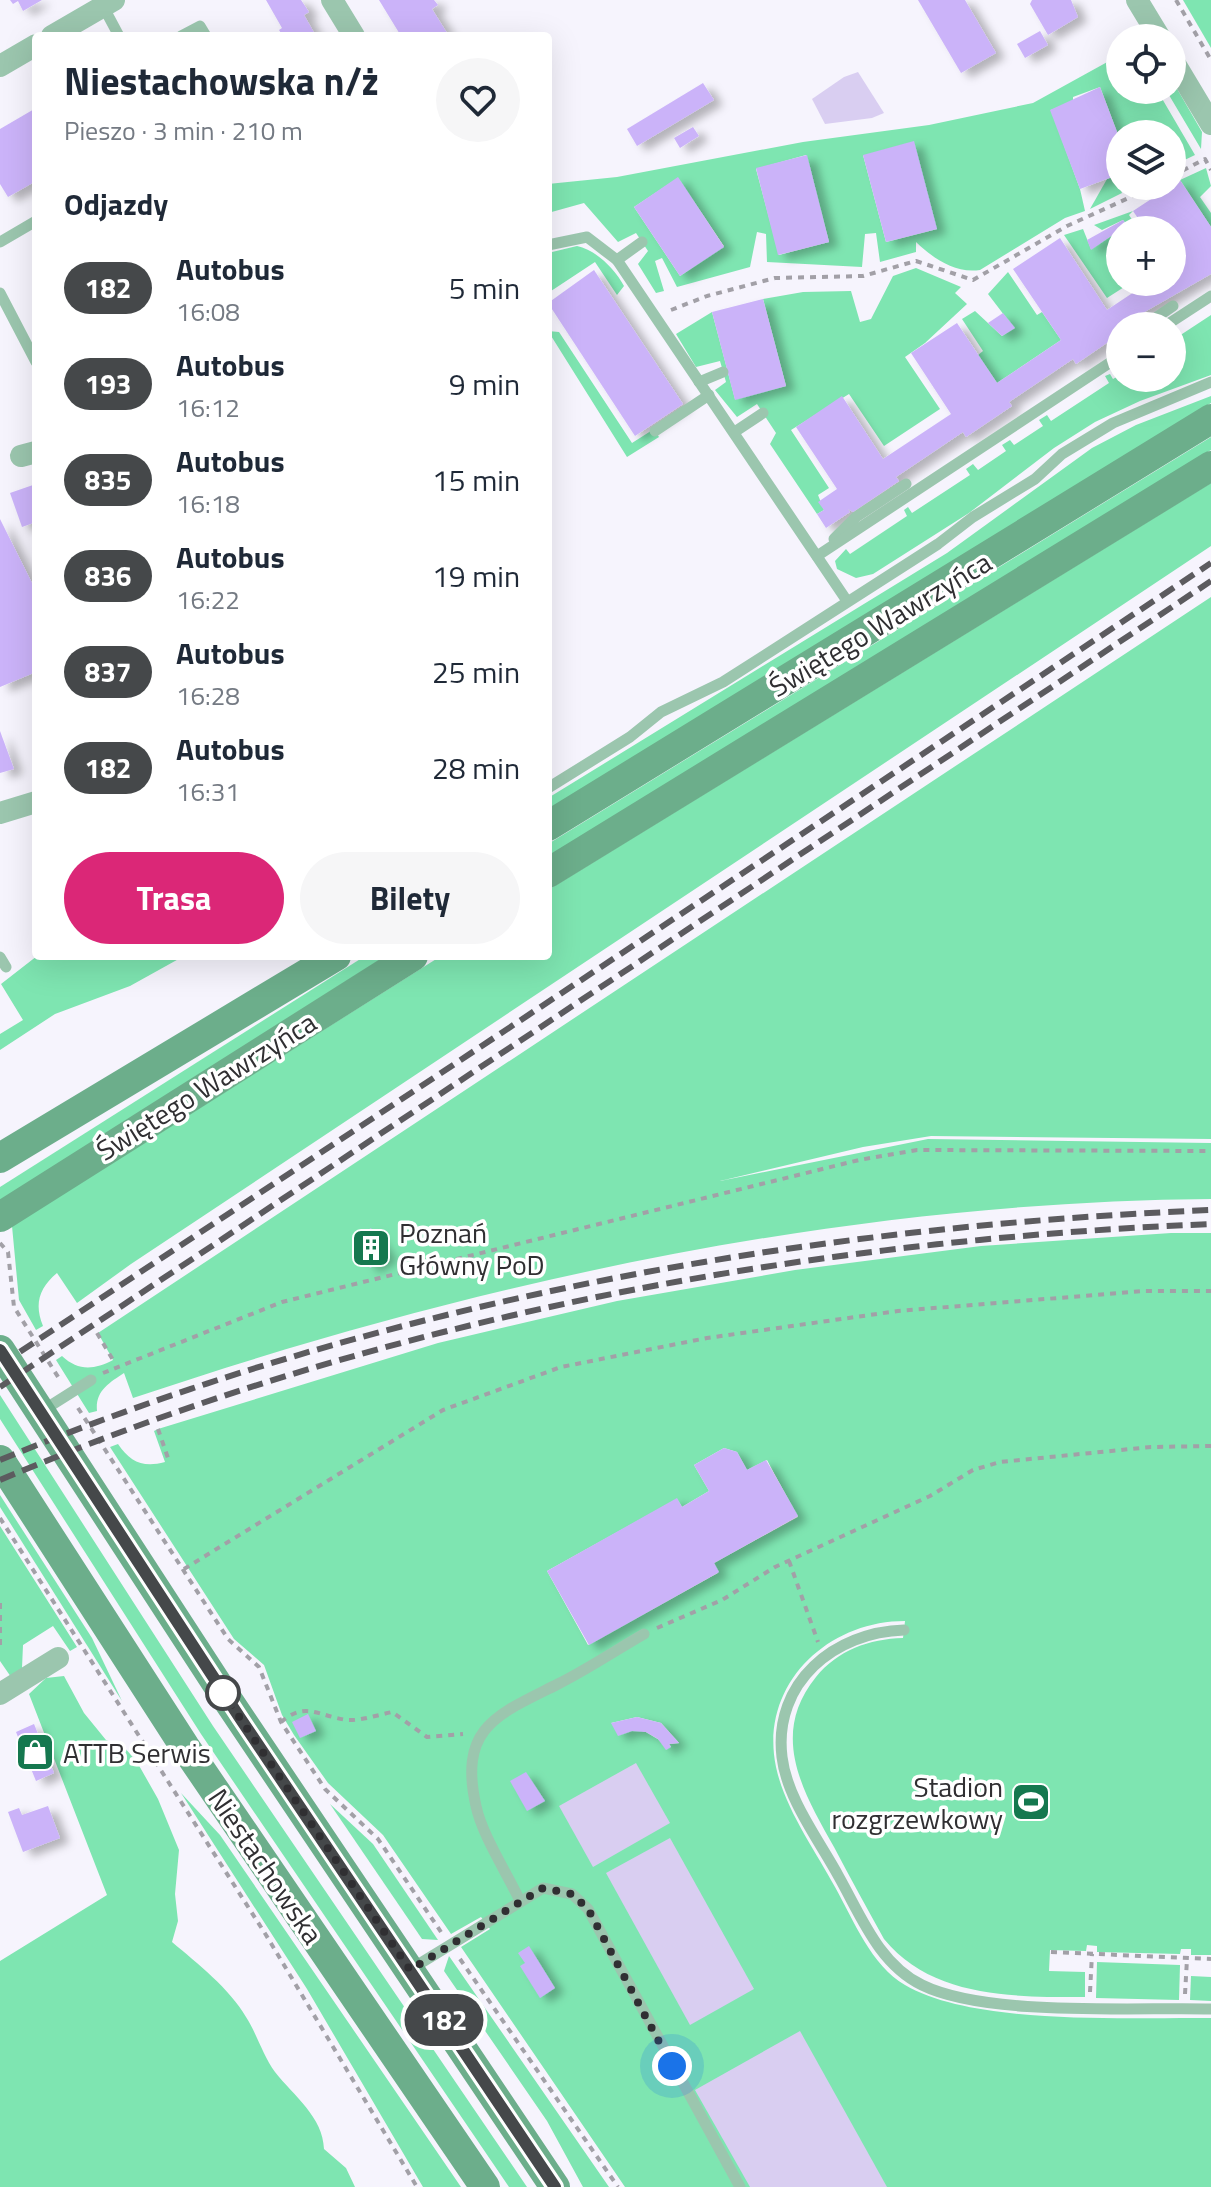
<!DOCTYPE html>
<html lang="pl">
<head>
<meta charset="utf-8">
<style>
  :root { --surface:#fff; --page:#f6f6f7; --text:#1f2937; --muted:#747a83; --accent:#db2777 }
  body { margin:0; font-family:"Titillium Web",sans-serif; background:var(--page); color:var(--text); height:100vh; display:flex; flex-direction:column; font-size:30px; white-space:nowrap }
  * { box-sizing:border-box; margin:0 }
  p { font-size:26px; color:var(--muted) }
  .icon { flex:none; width:44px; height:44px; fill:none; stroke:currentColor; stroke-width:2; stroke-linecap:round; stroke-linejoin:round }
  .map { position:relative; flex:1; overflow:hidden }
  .details { position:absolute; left:32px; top:32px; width:520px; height:928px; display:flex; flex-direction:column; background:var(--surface); border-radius:8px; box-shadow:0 8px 32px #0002 }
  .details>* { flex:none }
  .badge { padding:0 16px; border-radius:26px; font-size:28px; line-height:52px }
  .buttons { position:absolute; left:1106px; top:24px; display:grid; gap:16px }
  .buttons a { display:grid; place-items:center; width:80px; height:80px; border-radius:50%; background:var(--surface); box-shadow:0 8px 32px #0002; font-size:40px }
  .you { position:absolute; width:40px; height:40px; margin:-20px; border:6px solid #fff; border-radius:50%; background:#1a73e8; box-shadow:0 0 0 12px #1a73e833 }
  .map>.badge { position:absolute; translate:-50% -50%; box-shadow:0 0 0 4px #fff }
  h2 { padding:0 32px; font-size:30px; line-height:72px }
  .round { display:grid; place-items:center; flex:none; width:84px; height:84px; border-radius:42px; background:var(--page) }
  .headline { display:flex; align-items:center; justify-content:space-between; height:136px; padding:0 32px }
  h1 { font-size:38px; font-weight:700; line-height:60px }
  .cta { display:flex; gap:16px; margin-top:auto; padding:16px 32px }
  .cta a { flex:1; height:92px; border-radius:48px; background:var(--accent); color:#fff; font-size:32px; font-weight:700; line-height:92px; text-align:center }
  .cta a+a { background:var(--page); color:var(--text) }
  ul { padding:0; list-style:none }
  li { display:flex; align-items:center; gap:24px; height:96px; padding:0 32px }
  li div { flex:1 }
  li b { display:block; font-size:30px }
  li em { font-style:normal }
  li .badge { min-width:88px; font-weight:700; text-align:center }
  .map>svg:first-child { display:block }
  .green { fill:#7ee5b1; fill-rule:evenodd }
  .water { fill:#d9cef1 }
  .building { fill:#cbb3f9; filter:url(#shadow) }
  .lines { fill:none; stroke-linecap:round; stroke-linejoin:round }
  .path { stroke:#a2a0a7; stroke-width:4; stroke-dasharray:6 6; stroke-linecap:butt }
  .lane { stroke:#9bc6ae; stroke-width:11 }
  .street { stroke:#9bc6ae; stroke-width:22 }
  .secondary { stroke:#6cae8b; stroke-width:30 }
  .rail { stroke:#5c5b5f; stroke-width:6; stroke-dasharray:16 8; stroke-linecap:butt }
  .line-casing { stroke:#fff; stroke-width:18 }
  .line { stroke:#45484a; stroke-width:12 }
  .walk { stroke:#302f32; stroke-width:8; stroke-dasharray:0 14.4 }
  .stop-dot { fill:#fff; stroke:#45484a; stroke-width:4 }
  .labels { text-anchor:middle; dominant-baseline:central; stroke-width:7; stroke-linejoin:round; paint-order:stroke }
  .street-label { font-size:28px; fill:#302f32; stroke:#fff }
  .poi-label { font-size:28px; fill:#302f32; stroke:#fff; text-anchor:start }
</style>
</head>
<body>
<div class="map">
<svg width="1211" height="2187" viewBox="0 0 1211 2187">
  <defs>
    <filter id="shadow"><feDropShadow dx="9" dy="5" stdDeviation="4" flood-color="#0004"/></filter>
  </defs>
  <rect width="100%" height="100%" fill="#f6f4fd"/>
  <g class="green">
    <path d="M1183 0H1211V48Z"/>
    <path d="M1120 55V90H1157L1195 155 1172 166V134H1120V140L1100 87 1073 97V101L1051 110 1080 189 1085 211 1065 218 980 270C955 274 933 258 916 242V252L880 262 876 233 865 234 862 267 767 262 766 234 757 232 750 267 677 287 662 258 655 261 664 291 656 293 638 264 648 251 636 233 618 242 584 203 548 213V184L617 177 803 142 929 125 1033 103ZM806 155 829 242 779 255 756 169ZM863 155 937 229 886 242ZM678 178 724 246 680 276 634 207Z"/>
    <path d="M1172 80 1202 132 1201 149 1166 90H1172Z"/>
    <path d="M1206 168 1211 186 1200 197 1211 213V227L1180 180Z"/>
    <path d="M1116 176 1122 193 1090 209 1107 179Z"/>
    <path d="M1133 211 1129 215 1139 230H1120L1127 225 1123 220 1102 230 1094 225Z"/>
    <path d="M1083 229 1091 249 1120 230V282H1132L1107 298 1064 235Z"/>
    <path d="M577 246C596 250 615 269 624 286L617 295 595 262 548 293V253Z"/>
    <path d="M916 268 961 287 955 293 967 304 925 343 905 357 940 409 884 446 849 394 791 430 829 488 818 495 824 510 817 514 770 444 776 433 757 404 737 417 715 390 726 382 720 361 696 367 676 334 712 312 735 399 786 386 763 299 803 292 851 291 860 322 871 319 893 276Z"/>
    <path d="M1008 272 1037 315 1042 312 1061 340 997 383 978 355 983 351 962 319 975 311 1002 336 1014 328 988 294Z"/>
    <path d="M1211 315V375L1140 401 1095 422 1054 448 969 513 873 574 856 578 837 569 835 561 846 549 850 554 907 516 904 510 908 507 912 513 970 475 966 469 973 464 978 470 1006 451 1002 445 1010 440 1014 445 1043 426 1039 420 1047 415 1051 421 1109 383 1105 376 1110 374 1113 379 1120 375 1172 378V332L1176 338Z"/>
    <path d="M548 331 559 332 632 443 654 429 659 437 627 457Z"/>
    <path d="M1211 396V403L548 810V798L947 553 1092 448 1136 425Z"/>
    <path d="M1211 437V450L548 857V844Z"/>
    <path d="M1211 483V546L131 1264 77 1303 57 1273C39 1288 34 1304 43 1326L36 1330 19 1300 12 1226 441 956H548V890Z"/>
    <path d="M1211 597V1139L931 1136 863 1147 720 1181 928 1139 1211 1143V1199C844 1202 480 1281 133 1398L124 1373C109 1383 95 1391 97 1411L89 1413 56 1360 62 1356C78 1371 94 1370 113 1360L98 1333Z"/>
    <path d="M37 956H184L130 986 55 1014 0 1050V1034L23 1020 1 984Z"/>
    <path d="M365 956H386L0 1201V1187Z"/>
    <path d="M1171 1233H1211V1955H1191V1949H1181L1180 1954 1097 1952V1946L1087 1945 1086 1951 1050 1950 1049 1971 1085 1972V1997C1014 1997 932 1998 884 1939 867 1908 850 1878 834 1847 803 1792 769 1735 816 1677 838 1650 869 1639 903 1638L905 1621C826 1621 759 1686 776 1767 785 1809 815 1850 835 1887 854 1921 871 1965 905 1985 975 2026 1129 2017 1211 2018V2187H625L461 1947 490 1929 481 1917 451 1934 383 1835 328 1783 294 1735 282 1715 264 1665 234 1639 110 1447 118 1444C130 1462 143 1468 165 1462L154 1431 158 1429 438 1343 617 1301 795 1270 981 1246ZM724 1448 737 1452 747 1470 767 1460 798 1517 714 1563 718 1573 588 1645 547 1571 677 1499 682 1507 709 1491 694 1465ZM637 1717 661 1723 679 1743 669 1744 671 1747 646 1732 611 1723Z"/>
    <path d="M0 1395 213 1726 527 2187H509L201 1734 0 1419Z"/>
    <path d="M0 1495 92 1638 122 1701 0 1507Z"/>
    <path d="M0 1526 77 1647 70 1651 53 1626 23 1645 22 1668 11 1677 0 1661Z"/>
    <path d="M64 1676 84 1713 106 1740 124 1747 137 1762 158 1799 179 1850 175 1894 178 1921 172 1942C198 1964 229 1988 246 2017 257 2034 263 2056 275 2072 294 2096 323 2117 324 2149L346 2168 355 2187H0V1961L107 1895 29 1694 46 1678Z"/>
    <path d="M181 1793 220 1835 461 2187H423L307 1989Z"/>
    <path d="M330 1804 373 1844 438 1940 422 1939Z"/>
    <path d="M449 1956 609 2187H583L547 2121 444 1971Z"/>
    <path d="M1097 1962 1180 1965 1179 2000 1096 1998Z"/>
    <path d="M1191 1976 1211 1977V2001L1190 2000Z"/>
  </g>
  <g class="water">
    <path d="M858 72 884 113 872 118 825 124 812 99 844 77Z"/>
    <path d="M636 1763 670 1823 593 1867 559 1806Z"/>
    <path d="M670 1838 754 1989 690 2025 606 1873Z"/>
    <path d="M800 2031 887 2187H750L695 2090Z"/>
  </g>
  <g class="building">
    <path d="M10 0H42L23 11 18 1 13 4Z"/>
    <path d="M266 0H301L309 12 304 15 316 36H283L279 30 282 28Z"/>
    <path d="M379 0H434L438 5 432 9 447 33 401 36Z"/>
    <path d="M918 0H965L996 53 961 73Z"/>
    <path d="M1032 0H1071L1078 17 1048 35 1030 4Z"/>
    <path d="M1040 31 1048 45 1025 58 1017 44Z"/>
    <path d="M703 83 714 100 637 146 627 129Z"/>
    <path d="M1100 87 1120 140V174L1080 189 1050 110Z"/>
    <path d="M36 108V181L8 197 0 184V129Z"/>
    <path d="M693 127 699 136 680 148 674 138Z"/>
    <path d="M914 141 937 229 886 242 863 155Z"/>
    <path d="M807 155 829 242 778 255 756 168Z"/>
    <path d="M678 177 724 247 680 276 634 207Z"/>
    <path d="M1180 180 1211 227V274L1120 326V334L1076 364 1073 359 1009 402 1012 406 966 437 963 432 896 477 899 481 853 512 848 509 850 512 826 528 817 514 824 510 818 502 837 489 796 427 842 396 883 459 951 414 911 353 957 323 997 383 1061 340 1013 269 1060 238 1107 310 1149 282H1172V230H1146L1133 211Z"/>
    <path d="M1123 220 1127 225 1091 250 1087 240Z"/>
    <path d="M594 270 683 404 635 436 548 303Z"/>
    <path d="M763 299 786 386 735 400 712 312Z"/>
    <path d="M1003 313 1015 328 1002 336 988 323Z"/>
    <path d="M33 485 36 522 22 527 10 493Z"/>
    <path d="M0 519 36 591V672L0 687Z"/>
    <path d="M0 731 14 769 0 773Z"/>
    <path d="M371 1228 389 1257 370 1268 353 1239Z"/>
    <path d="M724 1448 737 1452 747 1470 766 1460 798 1516 714 1563 719 1572 589 1645 547 1571 677 1498 682 1507 709 1491 694 1465Z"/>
    <path d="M308 1714 316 1731 300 1738 292 1722Z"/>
    <path d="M637 1717 661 1723 679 1743 669 1744 671 1747 666 1750 658 1739 646 1732 632 1731 618 1736 611 1723Z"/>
    <path d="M34 1724 54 1773 36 1781 16 1732Z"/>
    <path d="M526 1772 545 1801 527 1811 510 1781Z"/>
    <path d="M48 1806 60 1838 23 1852 8 1812 19 1808 22 1815Z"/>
    <path d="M529 1946 555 1988 540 1998 520 1966 525 1963 518 1953Z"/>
  </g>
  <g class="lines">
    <g class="path">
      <path d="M1176 0 1211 60"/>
      <path d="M1172 176 1205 159 1211 170"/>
      <path d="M671 310 707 296 775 278 863 276 916 261 973 280 1067 226 1155 186"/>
      <path d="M0 1243 8 1252 14 1307 60 1380"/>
      <path d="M97 1333 113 1360"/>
      <path d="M103 1373 282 1302 859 1160 917 1150 1211 1151"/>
      <path d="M78 1408 228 1639 259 1667 281 1722 325 1789 378 1839 441 1932"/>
      <path d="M158 1429 169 1461"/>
      <path d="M0 1518 266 1935 417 2187"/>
      <path d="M789 1561 818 1642"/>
      <path d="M184 1569 443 1410 561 1367 707 1338 898 1311 1144 1291H1211"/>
      <path d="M0 1603V1648"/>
      <path d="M657 1628 722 1600 775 1567 930 1496 973 1470 1000 1462 1151 1447 1211 1446"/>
      <path d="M281 1722C306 1701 318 1716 347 1720 360 1721 378 1715 392 1712L427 1737 463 1734"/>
      <path d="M1051 1952 1211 1959"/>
      <path d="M460 1959 618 2187"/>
      <path d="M1090 1992 1092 1954"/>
      <path d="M1185 1994 1187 1959"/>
    </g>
    <g class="lane">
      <path d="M103 6 119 36"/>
      <path d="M181 36 200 26 206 36"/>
      <path d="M0 242 36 221"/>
      <path d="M548 245 587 237 617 260 847 601"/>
      <path d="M617 260 642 242"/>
      <path d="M0 293 36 362"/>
      <path d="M1144 326 1173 306"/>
      <path d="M1165 326 1211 296"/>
      <path d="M699 382 723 372"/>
      <path d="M655 431 709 395"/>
      <path d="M736 431 763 413"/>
      <path d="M834 539 856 517 906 484"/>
      <path d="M817 556 1120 356"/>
      <path d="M548 788 630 737 661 712 723 682 938 544 973 517 1035 479 1062 454 1113 423 1211 382"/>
      <path d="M0 957 6 967"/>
      <path d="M42 1411 91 1380"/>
      <path d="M904 1630C835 1632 773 1682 782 1757 787 1799 819 1840 839 1877 861 1916 879 1964 922 1985 987 2017 1136 2007 1211 2009"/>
      <path d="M520 1901C507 1873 482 1835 476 1806 458 1726 499 1714 558 1684 588 1669 616 1650 644 1634"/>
      <path d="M411 1969 543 1888 572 1894 588 1909 740 2187"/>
    </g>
    <g class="street">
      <path d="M332 0 354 36"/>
      <path d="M1137 0 1160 38"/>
      <path d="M52 36 114 0"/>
      <path d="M1172 59 1211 124"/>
      <path d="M0 66 36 45"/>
      <path d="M21 456 36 452"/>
      <path d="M0 813 36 802"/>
      <path d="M0 1694 58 1658"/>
    </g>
    <g class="secondary">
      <path d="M548 826 1211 419"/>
      <path d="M548 873 1211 466"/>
      <path d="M0 1158 336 956"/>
      <path d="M0 1217 413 956"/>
      <path d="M0 1350 223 1693 555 2187"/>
      <path d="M0 1460 185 1747 485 2187"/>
    </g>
    <g class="rail">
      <path d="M0 1365 1211 563"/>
      <path d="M0 1387 1211 581"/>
      <path d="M0 1460C383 1302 798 1227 1211 1210"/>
      <path d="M0 1480C383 1318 797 1241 1211 1224"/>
    </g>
  </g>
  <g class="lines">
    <g class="line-casing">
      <path id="line" d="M0 1350 240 1718 555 2187"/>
    </g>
    <use href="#line" class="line"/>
    <path class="walk" d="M223 1693 410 1970 543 1888 572 1894 588 1909 672 2066"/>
  </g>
  <defs>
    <g id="building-square" transform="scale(2)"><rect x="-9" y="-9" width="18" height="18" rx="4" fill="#15784f" stroke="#fff"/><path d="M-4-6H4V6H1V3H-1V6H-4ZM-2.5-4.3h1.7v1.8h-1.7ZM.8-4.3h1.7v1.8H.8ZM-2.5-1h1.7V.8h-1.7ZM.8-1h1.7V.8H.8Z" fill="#fff"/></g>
    <g id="shop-square" transform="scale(2)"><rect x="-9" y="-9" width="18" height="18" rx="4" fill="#15784f" stroke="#fff"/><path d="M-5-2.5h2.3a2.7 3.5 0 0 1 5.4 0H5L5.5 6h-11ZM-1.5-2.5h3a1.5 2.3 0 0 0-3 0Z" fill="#fff"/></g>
    <g id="stadium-square" transform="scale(2)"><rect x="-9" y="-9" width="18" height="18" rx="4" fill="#15784f" stroke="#fff"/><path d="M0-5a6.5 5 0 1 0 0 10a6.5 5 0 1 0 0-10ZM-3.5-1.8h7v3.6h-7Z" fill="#fff"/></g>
  </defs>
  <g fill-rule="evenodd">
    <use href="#building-square" x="371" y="1248"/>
    <use href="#shop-square" x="35" y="1752"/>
    <use href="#stadium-square" x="1031" y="1802"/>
  </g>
  <circle class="stop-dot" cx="223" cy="1693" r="16"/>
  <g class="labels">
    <g class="street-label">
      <text transform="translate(880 624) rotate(-31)">Świętego Wawrzyńca</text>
      <text transform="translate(206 1086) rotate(-32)">Świętego Wawrzyńca</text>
      <text transform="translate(266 1866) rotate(56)">Niestachowska</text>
    </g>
    <g class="poi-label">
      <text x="399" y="1232">Poznań<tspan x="399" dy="32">Główny PoD</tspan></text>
      <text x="63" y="1752">ATTB Serwis</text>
      <text x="1003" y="1786" text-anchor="end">Stadion<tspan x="1003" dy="32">rozgrzewkowy</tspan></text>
    </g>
  </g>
</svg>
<div class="buttons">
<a><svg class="icon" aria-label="locate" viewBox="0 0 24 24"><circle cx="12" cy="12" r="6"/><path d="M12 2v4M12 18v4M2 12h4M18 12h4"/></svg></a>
<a><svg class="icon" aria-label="layers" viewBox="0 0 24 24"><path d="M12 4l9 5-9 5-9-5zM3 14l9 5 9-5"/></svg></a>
<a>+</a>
<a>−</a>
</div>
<div class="you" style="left:672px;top:2066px"></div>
<b class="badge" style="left:444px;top:2020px;background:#45484a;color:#fff">182</b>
<section class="details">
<div class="headline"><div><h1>Niestachowska n/ż</h1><p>Pieszo · 3 min · 210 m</p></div><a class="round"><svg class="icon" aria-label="heart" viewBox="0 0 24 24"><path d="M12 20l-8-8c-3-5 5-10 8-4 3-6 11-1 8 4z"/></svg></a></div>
<h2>Odjazdy</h2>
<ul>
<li><span class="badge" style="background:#45484a;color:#fff">182</span><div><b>Autobus</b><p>16:08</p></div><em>5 min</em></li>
<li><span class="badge" style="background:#45484a;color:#fff">193</span><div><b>Autobus</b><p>16:12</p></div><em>9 min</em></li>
<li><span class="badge" style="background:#45484a;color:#fff">835</span><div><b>Autobus</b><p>16:18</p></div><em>15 min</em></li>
<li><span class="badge" style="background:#45484a;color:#fff">836</span><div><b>Autobus</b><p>16:22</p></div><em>19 min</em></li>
<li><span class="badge" style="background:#45484a;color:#fff">837</span><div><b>Autobus</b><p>16:28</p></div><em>25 min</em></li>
<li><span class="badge" style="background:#45484a;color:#fff">182</span><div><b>Autobus</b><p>16:31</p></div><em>28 min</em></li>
</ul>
<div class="cta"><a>Trasa</a><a>Bilety</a></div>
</section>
</div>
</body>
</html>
